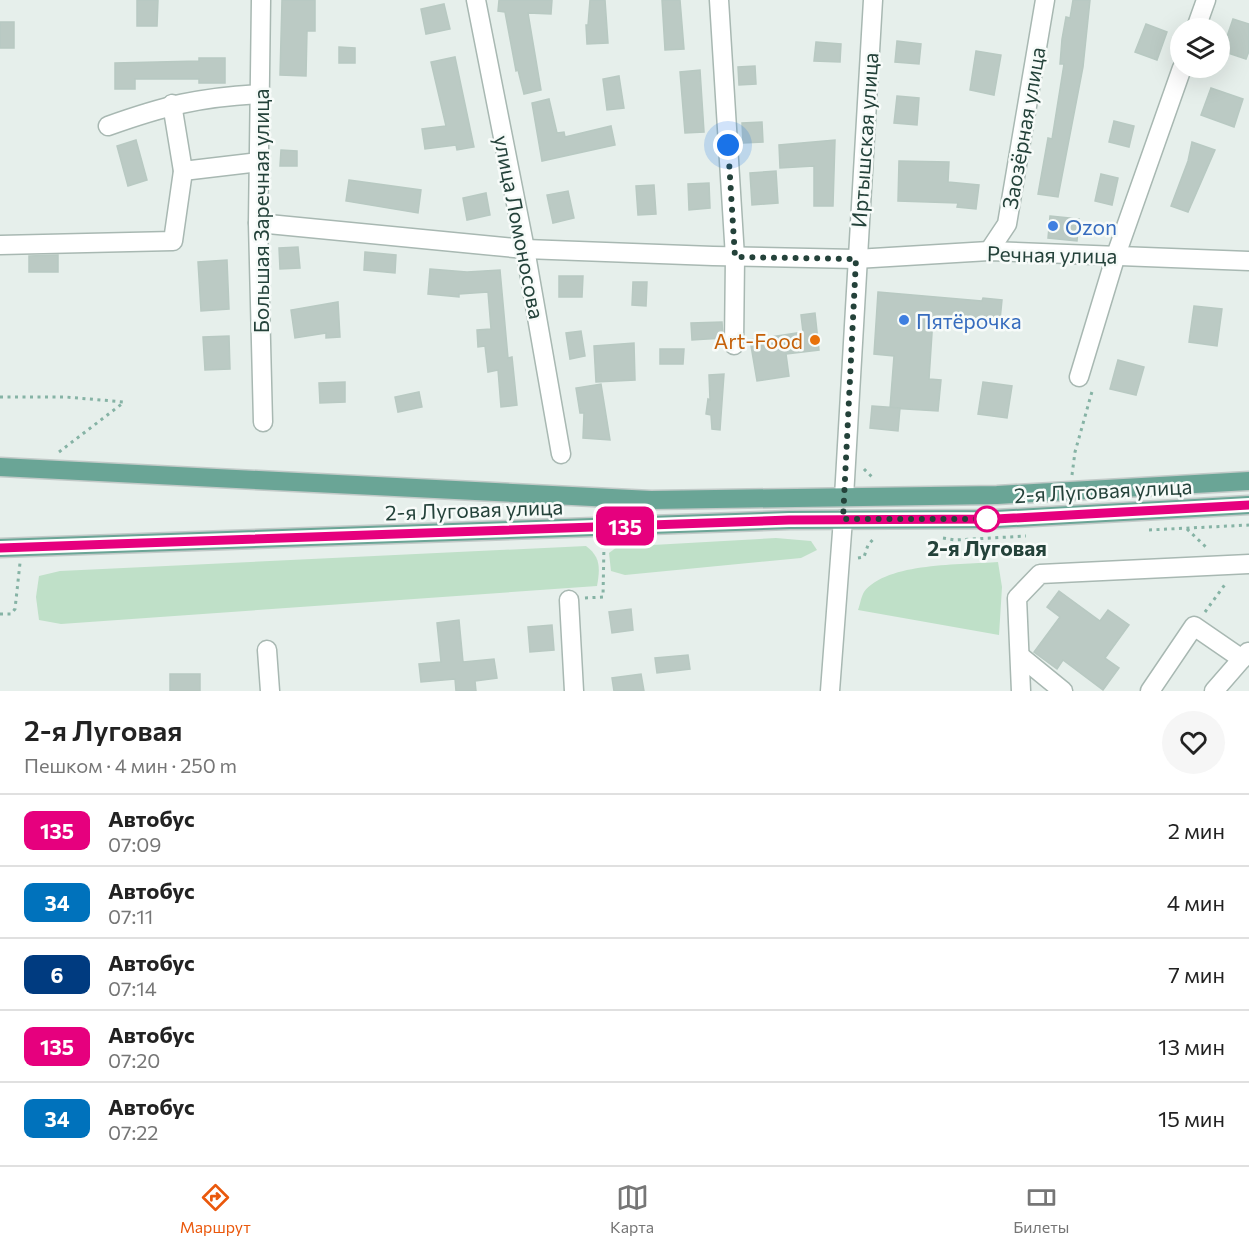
<!DOCTYPE html>
<html lang="ru">
<head>
<meta charset="utf-8">
<style>
  :root { --surface:#fff; --page:#f6f6f6; --text:#222; --muted:#767676; --line:#e0e0e0; --accent:#ea580c }
  body { margin:0; font-family:Commissioner,sans-serif; background:var(--page); color:var(--text); height:100vh; display:flex; flex-direction:column; font-size:22px; white-space:nowrap }
  * { box-sizing:border-box; margin:0 }
  p { font-size:20px; color:var(--muted) }
  .icon { flex:none; width:33px; height:33px; fill:none; stroke:currentColor; stroke-width:2; stroke-linecap:round; stroke-linejoin:round }
  .map { position:relative; height:691px; overflow:hidden }
  .details { display:flex; flex-direction:column; background:var(--surface); flex:1 }
  .details>* { flex:none }
  .badge { padding:0 12px; border-radius:9px; font-size:21px; line-height:39px }
  .controls { position:absolute; left:1170px; top:18px; display:grid; gap:12px }
  .controls a { display:grid; place-items:center; width:60px; height:60px; border-radius:50%; background:var(--surface); box-shadow:0 6px 24px #0002; font-size:30px }
  .you { position:absolute; width:30px; height:30px; margin:-15px; border:4px solid #fff; border-radius:50%; background:#1a73e8; box-shadow:0 0 0 9px #1a73e833 }
  .map>.badge { position:absolute; translate:-50% -50%; box-shadow:0 0 0 3px #fff }
  .round { display:grid; place-items:center; flex:none; width:63px; height:63px; border-radius:32px; background:var(--page) }
  .summary { display:flex; align-items:center; justify-content:space-between; height:102px; padding:0 24px }
  h1 { font-size:28px; font-weight:600; line-height:45px }
  ul { padding:0; list-style:none }
  li { display:flex; align-items:center; gap:18px; height:72px; padding:0 24px; border-top:2px solid var(--line) }
  li div { flex:1 }
  li b { display:block; font-size:22px }
  li em { font-style:normal }
  li .badge { min-width:66px; font-weight:700; text-align:center }
  .tabs { display:flex; justify-content:space-around; align-items:center; height:84px; border-top:2px solid var(--line); background:var(--surface); font-size:16px; color:var(--muted) }
  .tabs a { display:grid; justify-items:center; gap:3px }
  .tabs .current { color:var(--accent) }
  .map>svg:first-child { display:block }
  .green { fill:#bfe0c8 }
  .building { fill:#bbcac4; stroke:#b8c9c2; stroke-width:1.5 }
  .lines { fill:none; stroke-linecap:round; stroke-linejoin:round }
  .minor-casing { stroke:#a8b8b2; stroke-width:21 }
  .major-casing { stroke:#c2cac8; stroke-width:21 }
  .path { stroke:#86b3a5; stroke-width:3; stroke-dasharray:3 4.5; stroke-linecap:butt }
  .minor { stroke:#fff; stroke-width:18 }
  .major { stroke:#6aa596; stroke-width:18 }
  .line-casing { stroke:#fff; stroke-width:14 }
  .line { stroke:#e6007e; stroke-width:9 }
  .walk { stroke:#24423a; stroke-width:6; stroke-dasharray:0 10.8 }
  .shop-dot { fill:#3f7fe0; stroke:#f7fbf9; stroke-width:2 }
  .food-dot { fill:#e8710a; stroke:#f7fbf9; stroke-width:2 }
  .stop-dot { fill:#fff; stroke:#e6007e; stroke-width:3 }
  .labels { text-anchor:middle; dominant-baseline:central; stroke-width:5; stroke-linejoin:round; paint-order:stroke }
  .street-label { font-size:21px; fill:#24423a; stroke:#f7fbf9 }
  .shop-label { font-size:21px; fill:#366cbe; stroke:#f7fbf9; text-anchor:start }
  .food-label { font-size:21px; fill:#c56008; stroke:#f7fbf9; text-anchor:end }
  .stop-label { font-size:21px; font-weight:bold; fill:#24423a; stroke:#f7fbf9 }
</style>
</head>
<body>
<div class="map">
<svg width="1249" height="691" viewBox="0 0 1249 691">
  <rect width="100%" height="100%" fill="#e6efeb"/>
  <g class="green">
    <path d="M776 538 811 541 817 550 801 558 625 575 611 571 609 553 617 547Z"/>
    <path d="M586 546C601 557 600 569 597 586L61 624 39 620 36 597 39 576 60 571Z"/>
    <path d="M998 562 1002 587 999 635 858 610C860 605 861 597 864 592 887 562 962 565 998 562Z"/>
  </g>
  <g class="building">
    <path d="M137 0H158L157 26H137Z"/>
    <path d="M282 0H315V31H307L306 76 280 75Z"/>
    <path d="M499 0H552L551 14 528 13 541 90 524 94 518 70 516 71 505 12 498 11Z"/>
    <path d="M590 0H605L608 43 587 44 586 25H588Z"/>
    <path d="M662 0H680L684 49 665 50Z"/>
    <path d="M1073 0H1090L1083 67 1058 197 1038 194 1048 138 1052 139 1064 64H1060L1062 39 1066 17 1070 18Z"/>
    <path d="M444 4 450 29 426 34 421 9Z"/>
    <path d="M1233 19 1249 24V51L1246 59 1222 51Z"/>
    <rect x="0" y="22" width="14" height="26"/>
    <path d="M1146 24 1167 32 1157 60 1135 52Z"/>
    <path d="M897 41 921 44 919 64 895 62Z"/>
    <path d="M816 42 841 44 840 62 814 61Z"/>
    <path d="M339 47 355 48V63H339Z"/>
    <path d="M976 51 1001 55 994 95 970 90Z"/>
    <path d="M455 57 474 147 457 150 456 145 425 149 422 129 446 126 431 62Z"/>
    <path d="M199 58H225V83H199V79H135V89H115V63L199 61Z"/>
    <path d="M755 66 756 84 739 85 738 67Z"/>
    <path d="M700 70 704 132 685 133 680 72Z"/>
    <path d="M619 76 624 108 607 110 603 79Z"/>
    <path d="M1211 88 1243 99 1234 127 1201 115Z"/>
    <path d="M897 96 919 98 917 125 894 123Z"/>
    <path d="M549 99 557 133 564 132 565 137 611 126 615 145 542 161 532 103Z"/>
    <path d="M1114 121 1134 126 1129 147 1109 142Z"/>
    <path d="M762 122 763 142 743 143 742 123Z"/>
    <path d="M136 140 147 180 128 186 117 146Z"/>
    <path d="M835 140 833 206H814V166L780 168 779 145Z"/>
    <path d="M1192 142 1215 150 1188 212 1171 206 1188 161Z"/>
    <path d="M281 150 297 151V166H280Z"/>
    <path d="M899 161 949 162 948 182 979 185 976 209 957 207 958 203 898 201Z"/>
    <path d="M776 171 778 203 752 205 750 173Z"/>
    <path d="M1101 174 1118 178 1112 205 1095 201Z"/>
    <path d="M349 180 421 190 418 213 346 201Z"/>
    <path d="M709 183 710 208 689 210 688 184Z"/>
    <path d="M654 185 656 214 638 215 636 186Z"/>
    <path d="M568 191 574 218 553 223 547 195Z"/>
    <path d="M486 193 490 215 467 220 463 198Z"/>
    <path d="M1050 216 1079 219 1077 241 1048 238Z"/>
    <path d="M298 247 300 268 280 269 279 248Z"/>
    <path d="M365 252 396 255 395 273 364 270Z"/>
    <path d="M58 255V272H29V256Z"/>
    <path d="M227 260 229 309 201 311 198 262Z"/>
    <path d="M430 269 467 272 500 270 508 358 512 357 517 405 501 407 498 370 488 372 485 346 478 347 477 330 491 329 488 292 459 294V297L428 294Z"/>
    <path d="M559 276H583L582 297H559Z"/>
    <path d="M633 282H647L646 306 632 305Z"/>
    <path d="M878 292 982 301 983 298 1002 300 1000 320 969 317V321L933 318 929 379 941 380 938 411 890 408 894 356 874 354Z"/>
    <path d="M338 302 340 337 326 338V333L295 338 291 310Z"/>
    <path d="M1194 306 1222 309 1217 346 1189 342Z"/>
    <path d="M815 313 819 350 786 354 789 376 757 381 750 340 803 332 801 315Z"/>
    <path d="M722 322 723 338 692 340 691 323Z"/>
    <path d="M581 331 585 356 570 359 566 333Z"/>
    <path d="M229 336 230 369 205 370 203 337Z"/>
    <path d="M634 343 635 380 596 382 594 346Z"/>
    <path d="M660 349H684L683 364H660Z"/>
    <path d="M1118 360 1144 367 1136 395 1110 389Z"/>
    <path d="M724 374 720 430 712 429 711 415 706 414 708 399 710 400 709 375Z"/>
    <path d="M345 382V402L320 403 319 383Z"/>
    <path d="M983 382 1012 386 1007 418 978 414Z"/>
    <path d="M601 384 610 440 583 438 584 413H580L576 388Z"/>
    <path d="M419 392 422 407 398 412 395 397Z"/>
    <path d="M872 406 900 408 898 431 870 428Z"/>
    <path d="M1059 591 1100 621 1108 610 1129 625 1105 658 1119 668 1103 690 1063 660 1057 669 1034 652 1060 617 1047 607Z"/>
    <path d="M631 609 633 630 612 633 609 612Z"/>
    <path d="M459 620 463 662 494 659 497 678 475 681 476 691H456L455 679 421 682 419 664 441 662 437 623Z"/>
    <path d="M552 625 554 650 530 652 528 627Z"/>
    <path d="M688 655 690 669 657 673 655 658Z"/>
    <rect x="170" y="674" width="30" height="17"/>
    <path d="M641 674 644 691H614L612 678Z"/>
  </g>
  <g class="lines">
    <g class="minor-casing">
      <g id="minor">
        <path d="M261 0 258 223 263 422"/>
        <path d="M476 0 525 249 561 454"/>
        <path d="M719 0 735 257 734 345"/>
        <path d="M1196 28 1206 0"/>
        <path d="M108 126C164 106 200 97 259 94"/>
        <path d="M183 171 259 162"/>
        <path d="M258 223 525 249 713 256 856 259 989 251 1249 261"/>
        <path d="M0 245 173 241 183 171 172 104"/>
        <path d="M989 251 1007 224 1045 0"/>
        <path d="M1079 377 1116 255 1182 68"/>
        <path d="M844 497 873 0"/>
        <path d="M569 600 574 691"/>
        <path d="M267 650 270 691"/>
        <path d="M1020 656 1063 691"/>
        <path d="M830 691 843 519"/>
        <path d="M1021 691 1017 598 1040 574 1249 564"/>
        <path d="M1150 691 1194 626 1242 659"/>
        <path d="M1214 691 1248 652"/>
      </g>
    </g>
    <g class="major-casing">
      <g id="major">
        <path d="M0 467 651 500 997 495 1249 481"/>
        <path d="M0 548 789 520 996 519 1249 505"/>
      </g>
    </g>
    <g class="path">
      <path d="M0 397H66L124 402"/>
      <path d="M59 452 123 403"/>
      <path d="M864 469 874 479"/>
      <path d="M1072 475 1075 452 1093 388"/>
      <path d="M1187 529 1207 548"/>
      <path d="M1149 530 1249 525"/>
      <path d="M943 538 955 540 1026 536"/>
      <path d="M858 558 864 557 868 545 875 537"/>
      <path d="M585 598 603 597 604 544"/>
      <path d="M1205 612 1226 583"/>
      <path d="M0 614H11L15 609 20 563"/>
    </g>
    <use href="#minor" class="minor"/>
    <use href="#major" class="major"/>
  </g>
  <g class="lines">
    <g class="line-casing">
      <path id="line" d="M0 548 789 520 996 519 1249 505"/>
    </g>
    <use href="#line" class="line"/>
    <path class="walk" d="M728 145 735 257 856 259 843 519H996H987"/>
  </g>
  <g class="shop-dot">
    <circle cx="1053" cy="226" r="6"/>
    <circle cx="904" cy="320" r="6"/>
  </g>
  <circle class="food-dot" cx="815" cy="340" r="6"/>
  <circle class="stop-dot" cx="987" cy="519" r="12"/>
  <g class="labels">
    <g class="street-label">
      <text transform="translate(1023 128) rotate(-80)">Заозёрная улица</text>
      <text transform="translate(864 140) rotate(-86)">Иртышская улица</text>
      <text transform="translate(260 211) rotate(-90)">Большая Заречная улица</text>
      <text transform="translate(520 227) rotate(79)">улица Ломоносова</text>
      <text transform="translate(1052 254) rotate(1)">Речная улица</text>
      <text transform="translate(1103 490) rotate(-3)">2-я Луговая улица</text>
      <text transform="translate(474 509) rotate(-2)">2-я Луговая улица</text>
    </g>
    <g class="shop-label">
      <text x="1065" y="226">Ozon</text>
      <text x="916" y="320">Пятёрочка</text>
    </g>
    <g class="food-label">
      <text x="803" y="340">Art-Food</text>
    </g>
    <g class="stop-label">
      <text x="987" y="547">2-я Луговая</text>
    </g>
  </g>
</svg>
<div class="controls">
<a><svg class="icon" aria-label="layers" viewBox="0 0 24 24"><path d="M12 4l9 5-9 5-9-5zM3 14l9 5 9-5"/></svg></a>
</div>
<div class="you" style="left:728px;top:145px"></div>
<b class="badge" style="left:625px;top:526px;background:#e6007e;color:#fff">135</b>
</div>
<section class="details">
<div class="summary"><div><h1>2-я Луговая</h1><p>Пешком · 4 мин · 250 m</p></div><a class="round"><svg class="icon" aria-label="heart" viewBox="0 0 24 24"><path d="M12 20l-8-8c-3-5 5-10 8-4 3-6 11-1 8 4z"/></svg></a></div>
<ul>
<li><span class="badge" style="background:#e6007e;color:#fff">135</span><div><b>Автобус</b><p>07:09</p></div><em>2 мин</em></li>
<li><span class="badge" style="background:#0072bc;color:#fff">34</span><div><b>Автобус</b><p>07:11</p></div><em>4 мин</em></li>
<li><span class="badge" style="background:#003b80;color:#fff">6</span><div><b>Автобус</b><p>07:14</p></div><em>7 мин</em></li>
<li><span class="badge" style="background:#e6007e;color:#fff">135</span><div><b>Автобус</b><p>07:20</p></div><em>13 мин</em></li>
<li><span class="badge" style="background:#0072bc;color:#fff">34</span><div><b>Автобус</b><p>07:22</p></div><em>15 мин</em></li>
</ul>
</section>
<nav class="tabs">
<a class="current"><svg class="icon" aria-label="directions" viewBox="0 0 24 24"><path d="M12 3l9 9-9 9-9-9zM9 14v-3h6M13 9l2 2-2 2"/></svg>Маршрут</a>
<a><svg class="icon" aria-label="map" viewBox="0 0 24 24"><path d="M3 6l6-2 6 2 6-2v14l-6 2-6-2-6 2zM9 4v14M15 6v14"/></svg>Карта</a>
<a><svg class="icon" aria-label="tickets" viewBox="0 0 24 24"><path d="M3 7h18v10H3zM15 7v10"/></svg>Билеты</a>
</nav>
</body>
</html>
